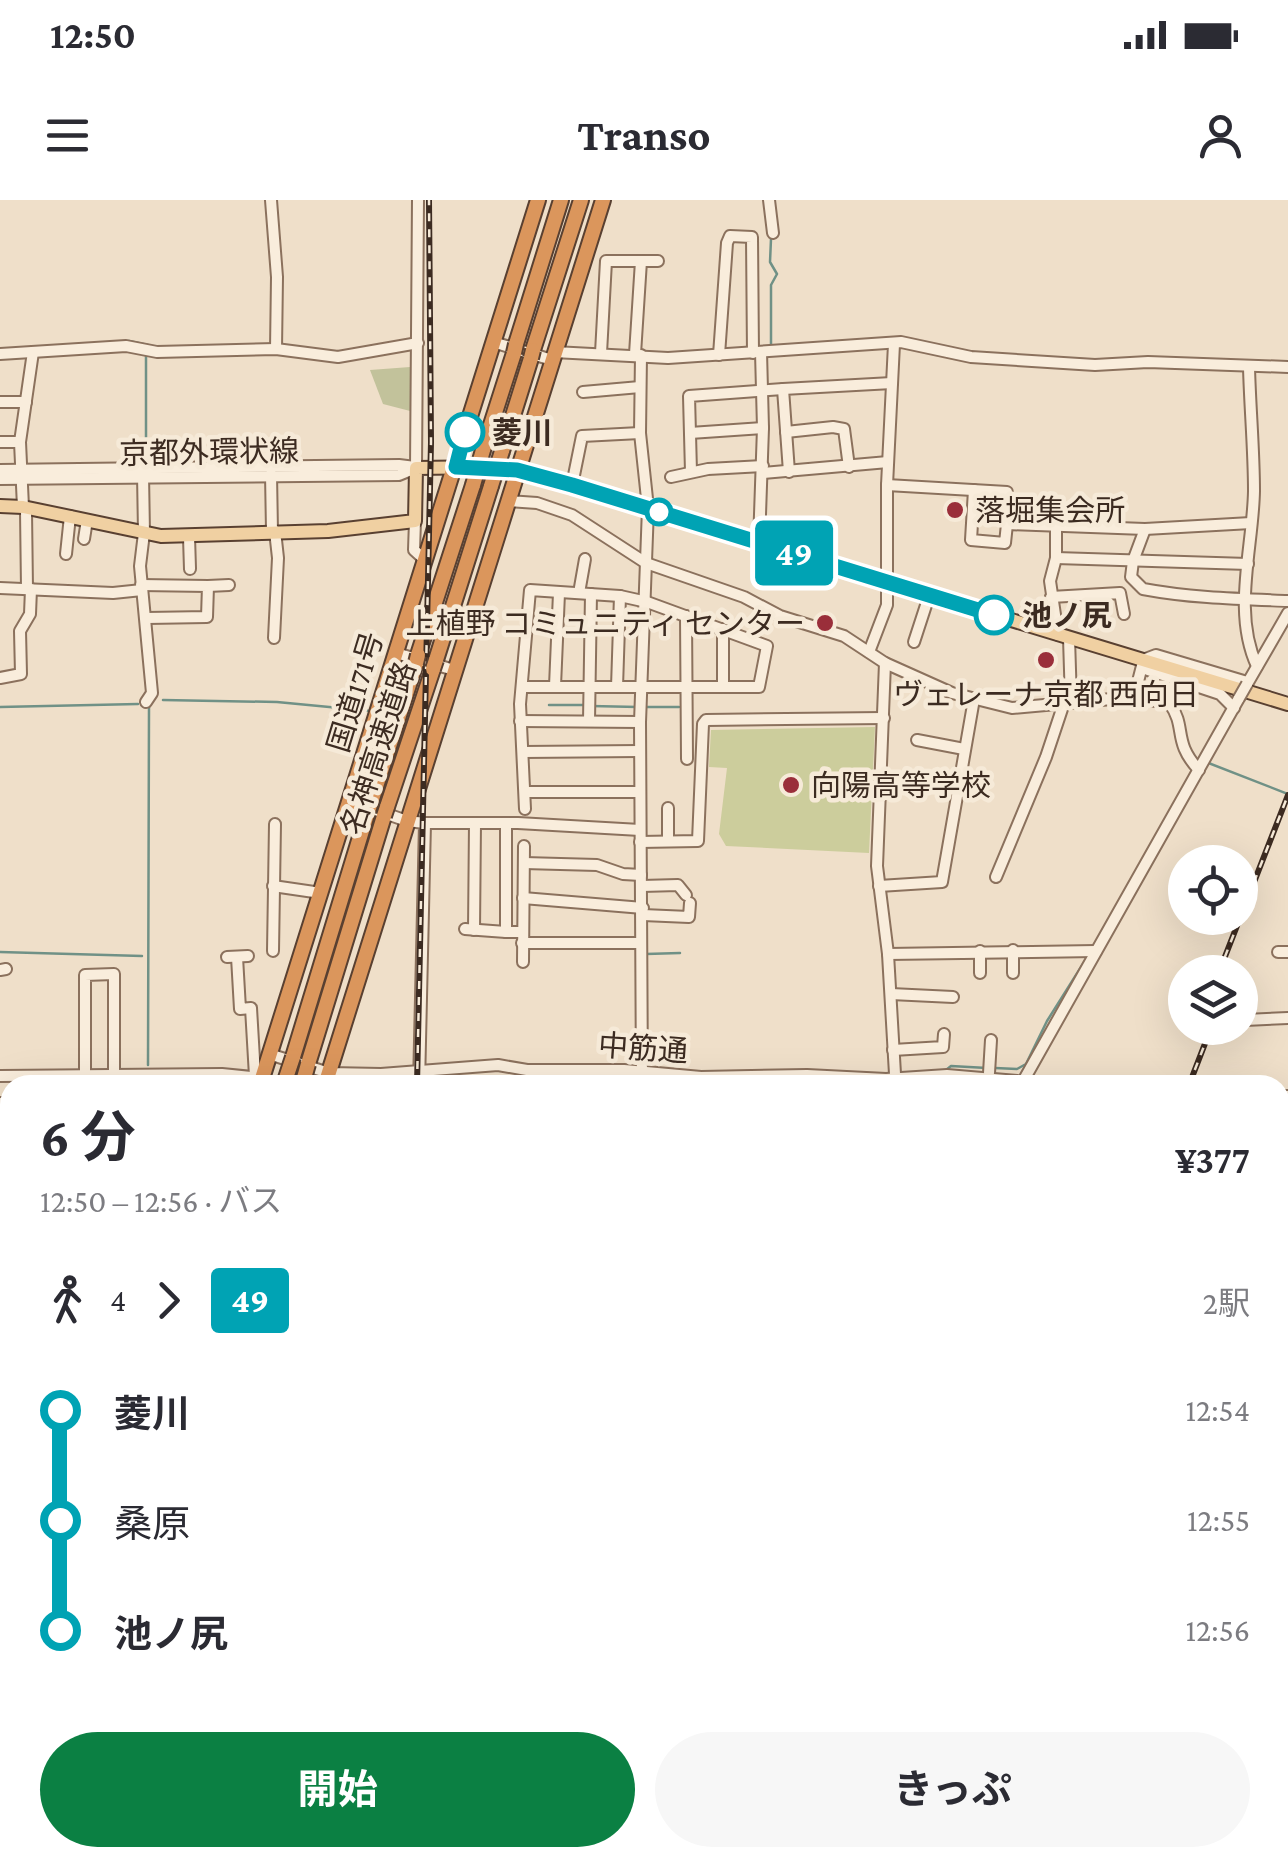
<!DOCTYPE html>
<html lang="ja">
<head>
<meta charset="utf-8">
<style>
  :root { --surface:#fff; --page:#f7f7f7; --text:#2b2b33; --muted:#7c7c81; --accent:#0b8043 }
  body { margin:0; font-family:"Crimson Pro","Noto Sans JP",serif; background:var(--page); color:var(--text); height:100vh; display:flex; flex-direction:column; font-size:38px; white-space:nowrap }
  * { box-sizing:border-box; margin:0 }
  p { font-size:32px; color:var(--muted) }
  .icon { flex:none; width:55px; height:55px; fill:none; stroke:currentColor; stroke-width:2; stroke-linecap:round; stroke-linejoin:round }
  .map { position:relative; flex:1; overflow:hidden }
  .sheet { position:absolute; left:0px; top:875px; width:1290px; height:792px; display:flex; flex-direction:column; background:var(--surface); border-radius:30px 30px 0 0; box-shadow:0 10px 40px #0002 }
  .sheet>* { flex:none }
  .badge { padding:0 20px; border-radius:8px; font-size:35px; line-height:65px }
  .tools { position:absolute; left:1168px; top:645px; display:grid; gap:20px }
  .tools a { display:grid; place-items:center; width:90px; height:90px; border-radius:50%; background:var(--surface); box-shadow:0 10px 40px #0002; font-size:50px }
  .map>.badge { position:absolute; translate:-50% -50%; box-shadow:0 0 0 5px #fff }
  .legs { display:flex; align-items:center; gap:15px; height:110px; padding:0 40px; font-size:32px }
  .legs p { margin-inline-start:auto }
  .head { display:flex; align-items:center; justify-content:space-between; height:170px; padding:0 40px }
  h1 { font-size:55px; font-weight:700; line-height:75px }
  .primary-button { display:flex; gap:20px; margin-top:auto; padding:20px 40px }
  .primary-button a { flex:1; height:115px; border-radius:60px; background:var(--accent); color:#fff; font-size:40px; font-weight:700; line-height:115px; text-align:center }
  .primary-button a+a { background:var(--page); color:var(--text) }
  ul { padding:0 40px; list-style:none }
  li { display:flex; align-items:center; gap:35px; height:110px; font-size:38px }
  li i { display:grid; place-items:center; width:15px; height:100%; margin:0 12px; background:currentColor }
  li i::after { content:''; width:25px; height:25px; margin:-12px; border:8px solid; border-radius:50%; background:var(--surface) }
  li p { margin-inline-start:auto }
  li:first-child i { background:linear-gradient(#0000 50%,currentColor 0) }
  li:last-child i { background:linear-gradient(currentColor 50%,#0000 0) }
  .status { display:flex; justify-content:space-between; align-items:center; height:70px; padding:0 50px; background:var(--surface); direction:ltr }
  .status svg { height:28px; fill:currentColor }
  header { display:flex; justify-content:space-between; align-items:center; height:130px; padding:0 40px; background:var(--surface); font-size:45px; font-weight:700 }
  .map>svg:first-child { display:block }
  .green { fill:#cccd9c }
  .cemetery { fill:#c2c29b }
  .water { fill:#a9c3b9; stroke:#709186; stroke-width:2.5 }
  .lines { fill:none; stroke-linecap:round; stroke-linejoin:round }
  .stream { stroke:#709186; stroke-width:2.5 }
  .minor-tunnel { stroke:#cbbba7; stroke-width:10; stroke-dasharray:10 5; stroke-linecap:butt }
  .minor-casing { stroke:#8b715d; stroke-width:14 }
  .major-casing { stroke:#594031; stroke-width:16 }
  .highway-casing { stroke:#594031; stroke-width:18 }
  .minor { stroke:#f9eddc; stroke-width:10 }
  .major { stroke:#f0d0a2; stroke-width:12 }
  .highway { stroke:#db965c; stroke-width:14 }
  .rail-casing { stroke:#3c2b21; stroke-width:6 }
  .rail { stroke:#f6ead8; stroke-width:2.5; stroke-dasharray:8; stroke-linecap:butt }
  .minor-bridge-casing { stroke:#8b715d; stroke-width:14; stroke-linecap:butt }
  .highway-bridge-casing { stroke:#594031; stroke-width:18; stroke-linecap:butt }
  .minor-bridge { stroke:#f9eddc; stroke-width:10 }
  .highway-bridge { stroke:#db965c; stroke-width:14 }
  .line-1-casing { stroke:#fff; stroke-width:22 }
  .line-1 { stroke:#00a3b4; stroke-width:15 }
  .stop-1-dot { fill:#fff; stroke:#00a3b4; stroke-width:5 }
  .poi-dot { fill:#9a2e3a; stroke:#f6ead8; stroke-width:4 }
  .labels { text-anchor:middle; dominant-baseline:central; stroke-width:9; stroke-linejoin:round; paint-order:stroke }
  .stop-label { font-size:30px; font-weight:bold; fill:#3c2b21; stroke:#f6ead8; text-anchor:start }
  .street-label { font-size:30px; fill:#3c2b21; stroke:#f6ead8 }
  .poi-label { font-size:30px; fill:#3c2b21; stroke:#f6ead8; text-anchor:start }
</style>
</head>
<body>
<div class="status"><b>12:50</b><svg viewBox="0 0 49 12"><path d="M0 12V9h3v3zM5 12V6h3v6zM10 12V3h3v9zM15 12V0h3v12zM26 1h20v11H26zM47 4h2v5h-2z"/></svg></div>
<header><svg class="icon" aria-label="menu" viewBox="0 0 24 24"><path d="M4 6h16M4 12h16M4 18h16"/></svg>Transo<svg class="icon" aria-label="person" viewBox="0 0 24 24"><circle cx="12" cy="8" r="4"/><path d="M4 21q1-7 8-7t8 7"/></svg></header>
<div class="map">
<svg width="1288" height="1667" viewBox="0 0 1288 1667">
  <rect width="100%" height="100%" fill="#efdfc9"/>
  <path class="green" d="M875 527 869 653 726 646 719 634 727 568 709 567 711 530Z"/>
  <path class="cemetery" d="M410 167 414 212 383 204 370 170Z"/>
  <path class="water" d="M10 1376V1657L5 1667H0V1509Z"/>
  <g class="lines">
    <g class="stream">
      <path d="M771 146V85L777 74 770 62 771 39"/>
      <path d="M36 147 129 141 148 145"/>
      <path d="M146 156V263"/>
      <path d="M163 500 277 502 371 511"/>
      <path d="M549 505H583"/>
      <path d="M591 506 638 507"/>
      <path d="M0 507 138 504"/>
      <path d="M646 507H679"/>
      <path d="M1206 562 1288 594"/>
      <path d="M0 752 142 756"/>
      <path d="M646 754 680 753"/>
      <path d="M148 865 149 507"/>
      <path d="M995 868 1017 869 1026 864 1047 821 1088 756"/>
      <path d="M946 870 951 866 987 868"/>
      <path d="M141 880 146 881V885"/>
      <path d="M256 1667V1658"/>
    </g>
    <path class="minor-tunnel" d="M1017 881 1055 885"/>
    <g class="minor-casing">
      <g id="minor">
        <path d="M271 0 277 77 276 149"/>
        <path d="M769 0 773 33"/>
        <path d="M493 142 552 160"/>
        <path d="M554 152 668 158 901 142 971 157 1095 165 1148 162 1288 167"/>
        <path d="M601 153 606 61H658"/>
        <path d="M0 154 126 146 157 152 276 149 338 157 418 143"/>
        <path d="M635 154 641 61"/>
        <path d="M641 155 640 233 648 308 640 522 642 885"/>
        <path d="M719 155 727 43 730 36 752 37 753 153"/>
        <path d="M1249 167C1250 208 1254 250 1254 291 1253 348 1232 412 1257 466"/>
        <path d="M583 192 640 187"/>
        <path d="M0 202H26"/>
        <path d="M786 232 833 227 844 229 849 267"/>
        <path d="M690 233 763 228"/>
        <path d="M0 242H20"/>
        <path d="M416 268 418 0"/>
        <path d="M0 270 399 265 415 267"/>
        <path d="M691 272 689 196 783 189"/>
        <path d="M789 272 783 189 892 183"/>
        <path d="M763 273 888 262"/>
        <path d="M143 274 144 333 140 366 152 493 146 502"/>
        <path d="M271 274 272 331"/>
        <path d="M671 277 708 269 763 266"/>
        <path d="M0 279 399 275 416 268"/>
        <path d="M572 285 582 236 640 233"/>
        <path d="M887 285 1007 292V324L1145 329 1251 323"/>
        <path d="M974 290 971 340 1005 343 1007 324"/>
        <path d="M508 301 537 303 572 315 646 363 744 397 780 416 844 436 885 463 952 493 1012 508 1134 497 1170 504C1187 528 1172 541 1199 570"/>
        <path d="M415 321 414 350 424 359"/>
        <path d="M1056 326V358L1050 381 1058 435"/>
        <path d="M1145 329 1133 361 1131 377 1143 389C1191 398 1239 399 1288 401"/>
        <path d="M189 337 190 369"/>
        <path d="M84 339 87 320"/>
        <path d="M759 343 763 228 761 152"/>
        <path d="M66 354 70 316"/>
        <path d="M1056 358 1248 364"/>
        <path d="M141 385 208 386 207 417 147 418"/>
        <path d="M208 386 229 385"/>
        <path d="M0 388 113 393 142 390"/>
        <path d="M27 389 26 311 23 307 20 242 33 152"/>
        <path d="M579 393 585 359"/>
        <path d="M1051 397 1120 393 1124 414"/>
        <path d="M686 416 687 559"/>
        <path d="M274 438 278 358 275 331"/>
        <path d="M1069 438 1071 502"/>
        <path d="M914 442 929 396"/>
        <path d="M869 452 887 405V285L894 144"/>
        <path d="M396 453 454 470"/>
        <path d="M1143 460 1156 455 1247 482"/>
        <path d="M1143 461 1148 470 1220 494 1234 508"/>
        <path d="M885 463 877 666 888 754 895 874 893 884"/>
        <path d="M0 478 21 474 20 431 30 414 31 389"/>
        <path d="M1247 484 1288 413"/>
        <path d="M555 486 559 393"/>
        <path d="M522 487H759L767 446 647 402 620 396 530 390 520 504 525 609"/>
        <path d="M617 487 620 396"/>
        <path d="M723 487V429"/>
        <path d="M1134 497 1143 462"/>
        <path d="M520 521 640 522"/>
        <path d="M589 521 591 394"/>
        <path d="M917 540 964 549"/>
        <path d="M523 552 640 551"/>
        <path d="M525 592H640"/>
        <path d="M350 601 407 621 425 623 419 885"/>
        <path d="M425 623H518L640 630"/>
        <path d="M506 623V732H521"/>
        <path d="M668 641V608"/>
        <path d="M640 642 698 641 703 524 706 520 884 518"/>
        <path d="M524 663 597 665 623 674 641 675"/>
        <path d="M996 677 1046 557 1064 503"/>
        <path d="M273 686 321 693"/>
        <path d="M642 686 678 685 686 695"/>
        <path d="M879 686 942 682 974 499"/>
        <path d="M523 698 643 708"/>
        <path d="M643 715 689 717 690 703"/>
        <path d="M465 729 506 732"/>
        <path d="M474 730 475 623"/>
        <path d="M522 743H640"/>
        <path d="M1013 750V773"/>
        <path d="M273 751 275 624"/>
        <path d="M980 751V773"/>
        <path d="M1278 752H1288"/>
        <path d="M888 754 1096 751"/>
        <path d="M227 757 248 756"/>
        <path d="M237 757 240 809 251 808 255 876"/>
        <path d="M523 762 524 646"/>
        <path d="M0 770 6 769"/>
        <path d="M891 794 953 797"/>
        <path d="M1245 820 1288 818"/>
        <path d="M893 850 943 847 944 834"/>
        <path d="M269 854 329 873 381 874 498 865 527 870H624L701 877 807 875 886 879 947 875 1017 881"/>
        <path d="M989 873 991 840"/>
        <path d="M85 874V775L114 774V874"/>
        <path d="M0 876 222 874 262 878"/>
        <path d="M1021 885 1239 498"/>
        <path d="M1280 896H1288"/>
        <path d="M0 903H10"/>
        <path d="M0 941H10"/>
        <path d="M0 978H10"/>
        <path d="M1280 989 1288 992"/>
        <path d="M0 1000H10"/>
        <path d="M1280 1093 1288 1091"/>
        <path d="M0 1109 10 1112"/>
        <path d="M0 1137 10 1147"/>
        <path d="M1280 1161 1288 1175"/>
        <path d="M1280 1225 1288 1224"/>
        <path d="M0 1244 10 1245"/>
        <path d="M1280 1293 1288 1292"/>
        <path d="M0 1381 10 1297"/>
        <path d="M1280 1392 1288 1391"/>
        <path d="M0 1398 10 1390"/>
        <path d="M1280 1486H1287L1288 1498"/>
        <path d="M1280 1513H1288"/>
        <path d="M1280 1523V1575"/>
        <path d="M1280 1592H1288"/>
        <path d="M1280 1652 1288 1653"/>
        <path d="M506 1658V1667"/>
        <path d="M1151 1658V1667"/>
        <path d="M1272 1658V1667"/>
        <path d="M1003 1660 1029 1662 1031 1658"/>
        <path d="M14 1667 18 1658"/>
        <path d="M401 1667V1658"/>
        <path d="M635 1667V1658"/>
        <path d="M694 1667V1658"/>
        <path d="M747 1667 751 1658"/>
        <path d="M971 1667 972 1658"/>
        <path d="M1104 1667 1121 1658"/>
        <path d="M1217 1667 1218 1658"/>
      </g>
    </g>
    <g class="major-casing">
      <path id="major" d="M0 306 23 307 161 336 328 331 415 321 416 268 492 267 517 270 1288 504"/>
    </g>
    <g class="highway-casing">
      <g id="highway">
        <path d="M516 144 561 0"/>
        <path d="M533 150 581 0"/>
        <path d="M483 250 514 153"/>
        <path d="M502 251 531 158"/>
        <path d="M418 455 473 285"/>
        <path d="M436 460 491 286"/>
        <path d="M371 602 416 463"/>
        <path d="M387 607 433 469"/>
        <path d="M293 857 368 611"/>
        <path d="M308 864 384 616"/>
        <path d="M260 885 538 0"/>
        <path d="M325 885 603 0"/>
        <path d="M0 1473 10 1457"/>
        <path d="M0 1505 10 1491"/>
        <path d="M155 1667 156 1658"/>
      </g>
    </g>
    <use href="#minor" class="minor"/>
    <use href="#major" class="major"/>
    <use href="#highway" class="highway"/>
    <g class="rail-casing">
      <g id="rail">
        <path d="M1219 772 1288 595"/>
        <path d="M417 885 431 242 429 0"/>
        <path d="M1189 885 1211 828"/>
        <path d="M399 1667V1658"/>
        <path d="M940 1667 941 1658"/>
      </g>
    </g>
    <use href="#rail" class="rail"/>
    <g class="minor-bridge-casing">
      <path id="minor-bridge" d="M1239 498 1247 484"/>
    </g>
    <g class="highway-bridge-casing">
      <g id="highway-bridge">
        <path d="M514 153 516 144"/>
        <path d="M531 158 533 150"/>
        <path d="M473 285 483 250"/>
        <path d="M491 286 502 251"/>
        <path d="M416 463 418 455"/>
        <path d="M433 469 436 460"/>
        <path d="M368 611 371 602"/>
        <path d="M384 616 387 607"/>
        <path d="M286 878 293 857"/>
        <path d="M304 878 308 864"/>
      </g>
    </g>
    <use href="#minor-bridge" class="minor-bridge"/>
    <use href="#highway-bridge" class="highway-bridge"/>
  </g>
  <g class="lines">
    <g class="line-1-casing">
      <path id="line-1" d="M465 232 456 267 517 270 572 285 994 415"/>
    </g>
    <use href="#line-1" class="line-1"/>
  </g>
  <g class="stop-1-dot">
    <circle cx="465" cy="232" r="18"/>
    <circle cx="659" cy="312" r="12"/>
    <circle cx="994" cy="415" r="18"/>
  </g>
  <g class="poi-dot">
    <circle cx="955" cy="310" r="10"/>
    <circle cx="825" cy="423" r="10"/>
    <circle cx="1046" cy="460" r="10"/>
    <circle cx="791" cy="585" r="10"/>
  </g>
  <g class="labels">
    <g class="stop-label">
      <text x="492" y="232">菱川</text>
      <text x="1022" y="415">池ノ尻</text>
    </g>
    <g class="street-label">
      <text transform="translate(209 252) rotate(-1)">京都外環状線</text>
      <text transform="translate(355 492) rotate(-73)">国道171号</text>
      <text transform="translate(378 548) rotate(-72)">名神高速道路</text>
      <text transform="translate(643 848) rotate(4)">中筋通</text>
    </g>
    <g class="poi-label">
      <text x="975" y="310">落堀集会所</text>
      <text x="805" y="423" text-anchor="end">上植野 コミュニティ センター</text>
      <text x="1046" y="494" text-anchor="middle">ヴェレーナ京都 西向日</text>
      <text x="811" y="585">向陽高等学校</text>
    </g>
  </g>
</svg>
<div class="tools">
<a><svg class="icon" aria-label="locate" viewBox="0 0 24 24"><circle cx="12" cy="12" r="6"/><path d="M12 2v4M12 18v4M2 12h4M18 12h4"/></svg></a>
<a><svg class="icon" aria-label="layers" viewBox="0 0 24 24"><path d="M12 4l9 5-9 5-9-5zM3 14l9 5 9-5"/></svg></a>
</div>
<b class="badge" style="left:794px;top:353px;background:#00a3b4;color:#fff">49</b>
<section class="sheet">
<div class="head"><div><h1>6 分</h1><p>12:50 – 12:56 · バス</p></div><b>¥377</b></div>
<div class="legs"><svg class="icon" aria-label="walk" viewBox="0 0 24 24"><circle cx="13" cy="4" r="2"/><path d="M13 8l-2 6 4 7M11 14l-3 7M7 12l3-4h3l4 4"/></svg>4<svg class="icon" aria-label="forward" viewBox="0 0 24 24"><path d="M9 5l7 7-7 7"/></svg><b class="badge" style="background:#00a3b4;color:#fff">49</b><p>2駅</p></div>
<ul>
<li><i style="color:#00a3b4"></i><b>菱川</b><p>12:54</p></li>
<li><i style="color:#00a3b4"></i><span>桑原</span><p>12:55</p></li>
<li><i style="color:#00a3b4"></i><b>池ノ尻</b><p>12:56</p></li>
</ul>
<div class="primary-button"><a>開始</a><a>きっぷ</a></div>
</section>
</div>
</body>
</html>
